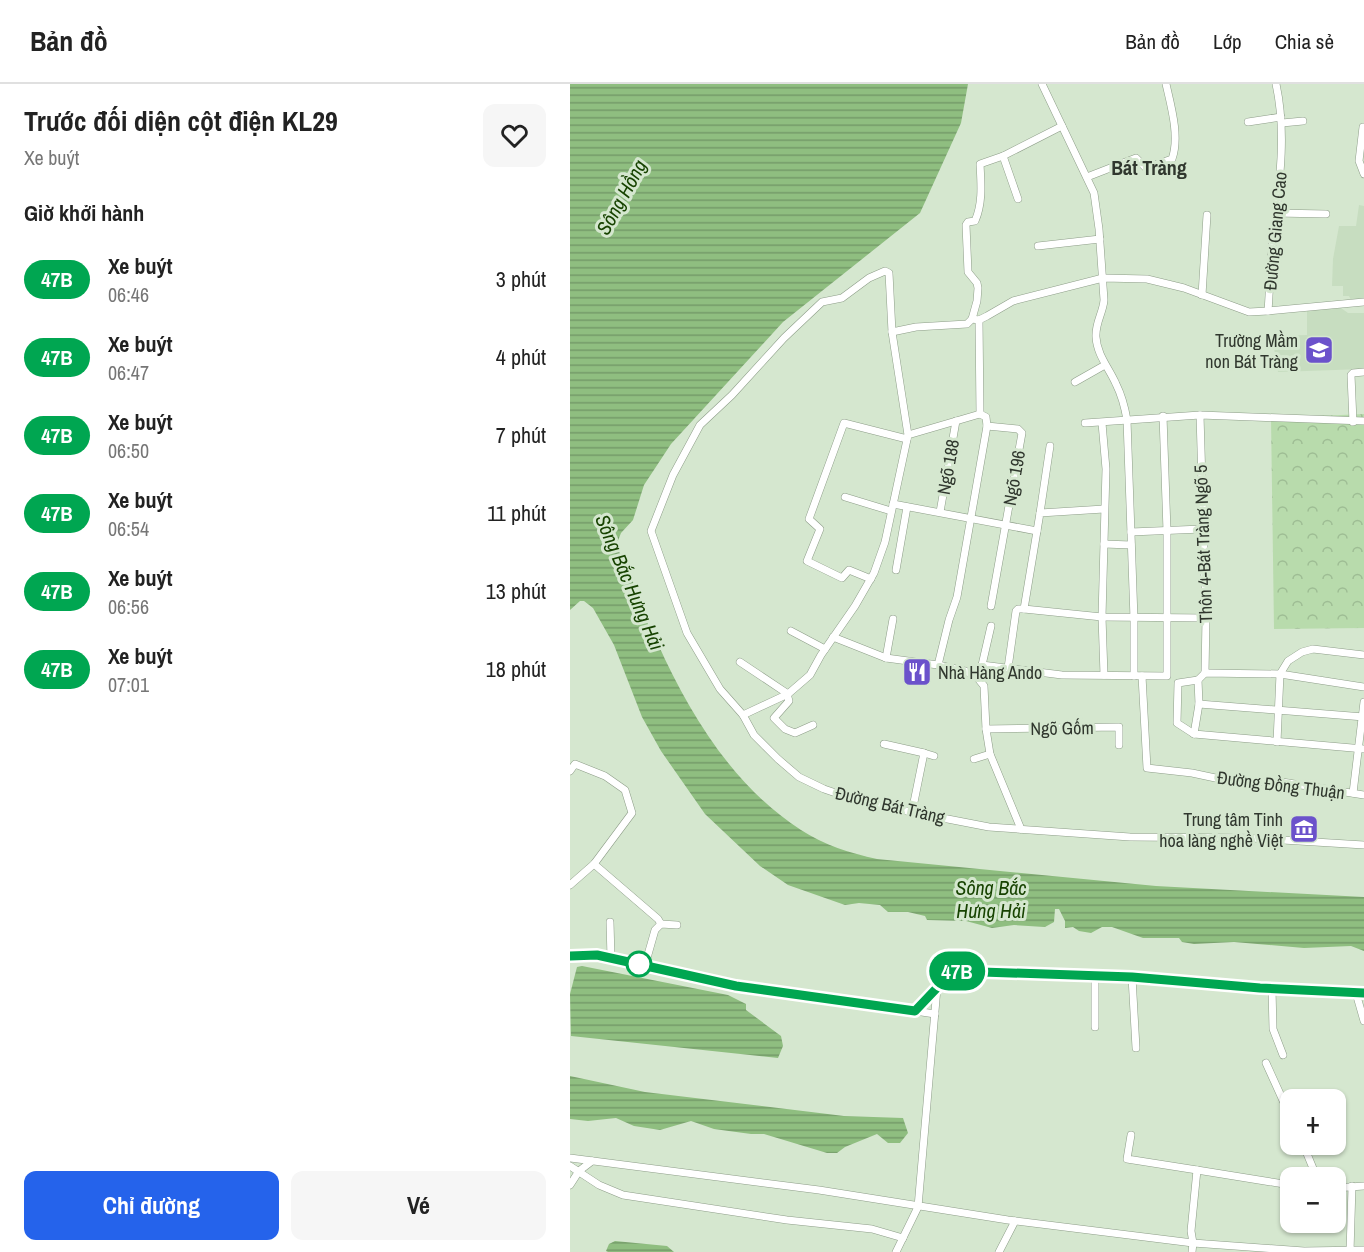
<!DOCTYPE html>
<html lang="vi">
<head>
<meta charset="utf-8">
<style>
  :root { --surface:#fff; --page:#f6f6f6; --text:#222; --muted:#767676; --line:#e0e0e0; --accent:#2563eb }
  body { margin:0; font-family:"Archivo Narrow",sans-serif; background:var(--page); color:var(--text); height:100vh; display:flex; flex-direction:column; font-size:22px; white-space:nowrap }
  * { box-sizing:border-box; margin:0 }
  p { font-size:20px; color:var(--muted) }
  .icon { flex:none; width:33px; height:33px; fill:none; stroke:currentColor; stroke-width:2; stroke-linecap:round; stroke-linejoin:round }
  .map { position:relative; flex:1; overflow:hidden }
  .side { display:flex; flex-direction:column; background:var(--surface); width:570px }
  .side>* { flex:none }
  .badge { padding:0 12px; border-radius:20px; font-size:21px; line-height:39px }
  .controls { position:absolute; left:710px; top:1005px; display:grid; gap:12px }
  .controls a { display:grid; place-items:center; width:66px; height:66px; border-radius:12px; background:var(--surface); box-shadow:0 2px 4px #0004; font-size:30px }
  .map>.badge { position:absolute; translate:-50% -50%; box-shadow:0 0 0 3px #fff }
  h2 { padding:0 24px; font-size:22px; line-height:54px }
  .round { display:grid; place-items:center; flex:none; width:63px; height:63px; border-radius:12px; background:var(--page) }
  .summary { display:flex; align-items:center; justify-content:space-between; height:102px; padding:0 24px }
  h1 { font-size:28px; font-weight:700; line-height:45px }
  .cta { display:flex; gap:12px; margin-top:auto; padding:12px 24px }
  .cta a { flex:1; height:69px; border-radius:12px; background:var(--accent); color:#fff; font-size:24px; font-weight:700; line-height:69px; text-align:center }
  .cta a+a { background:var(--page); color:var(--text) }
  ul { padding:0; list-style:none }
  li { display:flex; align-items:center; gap:18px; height:78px; padding:0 24px }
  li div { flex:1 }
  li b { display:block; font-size:22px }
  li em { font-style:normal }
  li .badge { min-width:66px; font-weight:700; text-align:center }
  header { display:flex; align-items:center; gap:36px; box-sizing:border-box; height:84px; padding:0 30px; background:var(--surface); border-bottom:2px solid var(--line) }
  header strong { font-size:28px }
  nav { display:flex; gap:33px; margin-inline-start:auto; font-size:21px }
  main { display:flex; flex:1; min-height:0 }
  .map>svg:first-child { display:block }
  .built { fill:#c7ddc0 }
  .forest { fill:url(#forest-crowns) }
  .water { fill:url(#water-rules) }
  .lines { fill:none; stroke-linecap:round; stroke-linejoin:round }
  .minor-casing { stroke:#8d9d88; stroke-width:8 }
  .minor { stroke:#fff; stroke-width:7 }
  .line-casing { stroke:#fff; stroke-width:14 }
  .line { stroke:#00a651; stroke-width:9 }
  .stop-dot { fill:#fff; stroke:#00a651; stroke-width:3 }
  .labels { text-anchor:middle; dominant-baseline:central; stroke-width:6; stroke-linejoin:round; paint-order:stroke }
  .street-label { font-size:18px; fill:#30372e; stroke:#d5e7cf }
  .poi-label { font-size:18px; fill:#30372e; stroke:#d5e7cf; text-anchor:end }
  .neighbourhood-label { font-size:20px; font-weight:bold; fill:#30372e; stroke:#d5e7cf }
  .water-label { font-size:20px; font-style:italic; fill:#174301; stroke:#d5e7cf }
</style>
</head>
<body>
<header>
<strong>Bản đồ</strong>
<nav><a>Bản đồ</a><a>Lớp</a><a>Chia sẻ</a></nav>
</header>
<main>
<section class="side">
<div class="summary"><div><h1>Trước đối diện cột điện KL29</h1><p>Xe buýt</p></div><a class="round"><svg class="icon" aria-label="heart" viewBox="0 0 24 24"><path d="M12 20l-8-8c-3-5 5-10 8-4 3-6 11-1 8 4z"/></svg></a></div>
<h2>Giờ khởi hành</h2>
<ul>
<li><span class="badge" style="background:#00a651;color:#fff">47B</span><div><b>Xe buýt</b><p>06:46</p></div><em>3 phút</em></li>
<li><span class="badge" style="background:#00a651;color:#fff">47B</span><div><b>Xe buýt</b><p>06:47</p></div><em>4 phút</em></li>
<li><span class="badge" style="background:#00a651;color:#fff">47B</span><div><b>Xe buýt</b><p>06:50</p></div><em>7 phút</em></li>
<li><span class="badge" style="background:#00a651;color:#fff">47B</span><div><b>Xe buýt</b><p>06:54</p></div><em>11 phút</em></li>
<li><span class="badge" style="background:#00a651;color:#fff">47B</span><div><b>Xe buýt</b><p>06:56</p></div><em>13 phút</em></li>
<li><span class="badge" style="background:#00a651;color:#fff">47B</span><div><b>Xe buýt</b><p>07:01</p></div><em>18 phút</em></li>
</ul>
<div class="cta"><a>Chỉ đường</a><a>Vé</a></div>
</section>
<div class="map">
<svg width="794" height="1168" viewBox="0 0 794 1168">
  <defs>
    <pattern id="forest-crowns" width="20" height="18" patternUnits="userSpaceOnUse" patternTransform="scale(1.5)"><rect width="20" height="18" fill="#b8dbac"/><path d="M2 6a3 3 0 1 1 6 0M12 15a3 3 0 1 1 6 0" fill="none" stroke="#9ebd94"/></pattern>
    <pattern id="water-rules" width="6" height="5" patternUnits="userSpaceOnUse" patternTransform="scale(1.5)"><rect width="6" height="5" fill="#8fbe80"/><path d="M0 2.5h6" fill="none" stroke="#759b69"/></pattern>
  </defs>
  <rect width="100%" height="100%" fill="#d5e7cf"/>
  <g class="built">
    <path d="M789 121 794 122V214L781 216 779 212H773V202H762L763 175 769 142H786Z"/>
    <path d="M771 224 778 229H794V285L708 288 702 252 737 251V226Z"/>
  </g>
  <path class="forest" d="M794 330V544L704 545 701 334Z"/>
  <g class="water">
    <path d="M0 0H398L391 39 350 129 213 238 101 360 74 401 63 436 51 449 47 459V467L58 474C61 487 63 501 67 514 72 530 81 545 88 560 120 631 164 703 231 746 254 761 280 769 307 775L586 802 794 813V867L781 862 734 864 664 858 624 860 612 858 609 854H573L542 843H532L521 849 509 847 503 843 495 844V837L489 825H485L484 838 475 843 444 841 422 844 396 837 357 836 355 832 338 828H318L310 821 289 819 275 821 218 801 190 782 135 730 91 667 72 633 44 561 23 524 14 517H10L0 526Z"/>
    <path d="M12 882 158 911 176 920V926L211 952 213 962 208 974 1 952 0 910 7 883Z"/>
    <path d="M0 992 75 1008 274 1032 333 1034 338 1049 330 1059H318L307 1050 275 1063 267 1069H257L194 1050H181L144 1045 121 1037 90 1046 64 1042 46 1034 18 1037 0 1035Z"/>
    <path d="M45 1157 97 1162 104 1168H38L36 1167 39 1160Z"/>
  </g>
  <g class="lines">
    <g class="minor-casing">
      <g id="minor">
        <path d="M472 0 524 109 529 145 534 216C533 229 525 239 526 253 527 271 539 284 546 300 552 312 555 324 557 336L564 535V592"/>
        <path d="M678 38 711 33"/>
        <path d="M712 39 733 37"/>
        <path d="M793 43 789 77 794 90"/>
        <path d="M433 72 448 115"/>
        <path d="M517 93 566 74 576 84 602 75C610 53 601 22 596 0"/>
        <path d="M706 129 756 130"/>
        <path d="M468 162 530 155"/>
        <path d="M632 211 637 131"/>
        <path d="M698 227 794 218"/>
        <path d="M402 235 407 217 408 204 407 199 398 188 396 141 398 138 405 137C413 119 411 99 410 80L433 72 492 42"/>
        <path d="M322 248 346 243 397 240 402 235 409 236 417 232 443 217 533 194 577 195 614 204 679 228 698 227C700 202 700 177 703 153 709 102 717 50 706 0"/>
        <path d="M505 298 535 281"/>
        <path d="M630 331 636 534 635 589"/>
        <path d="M783 338 781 291 783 289 794 288"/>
        <path d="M515 339 630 331 794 337"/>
        <path d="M532 339 536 385 532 533 534 591"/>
        <path d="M417 342 448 345 452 349 421 522"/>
        <path d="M338 351 322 248 319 189 315 187 299 194 272 214 252 218 214 254 162 311 130 341 103 391 81 447 117 549 150 605 173 631 184 651 208 675 229 693 254 705 295 719 419 743 560 753 680 754 794 761"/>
        <path d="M275 413 321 427"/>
        <path d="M323 420 467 447 470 429 534 425"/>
        <path d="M370 428 386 337"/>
        <path d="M470 429 480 362"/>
        <path d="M467 447 454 525 532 533 636 534"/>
        <path d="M561 448 632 445"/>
        <path d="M534 460 561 461"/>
        <path d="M326 486 337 423"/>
        <path d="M301 495 279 486 272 494 237 477 250 445 239 435 274 339 337 355"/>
        <path d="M221 547 255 565"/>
        <path d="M263 553 316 574 368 581 395 587 406 592 414 602 416 645 420 670 451 745"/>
        <path d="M316 574 323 535"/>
        <path d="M170 578 218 610"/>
        <path d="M368 581 379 536 387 513 417 342 416 333 410 330"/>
        <path d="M412 581 421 542"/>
        <path d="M438 584 446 527 448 525H454"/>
        <path d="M406 592 412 581 492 591 597 592V447L593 332"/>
        <path d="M572 592 577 684 622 689 664 698H712L794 711"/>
        <path d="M794 603 710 590 635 589 628 596 629 620 624 650 794 665"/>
        <path d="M217 610 219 617 204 634 215 645 225 649 243 641"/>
        <path d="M629 620 794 633"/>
        <path d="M173 631 218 610 240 591 251 571 285 522 304 489 315 458 338 351 410 330 409 236"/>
        <path d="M416 645 549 643V661"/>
        <path d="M624 650 607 639 608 599 628 596"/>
        <path d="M707 658 710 590 718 577 732 568 743 565 794 571"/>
        <path d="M314 660 354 669 342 728"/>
        <path d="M354 669 364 672"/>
        <path d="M404 675 420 670"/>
        <path d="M0 687 5 680 35 692 55 706 62 729 24 780 0 801"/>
        <path d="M783 709 794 618"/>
        <path d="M24 780 88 835 91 840"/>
        <path d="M40 838 41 874"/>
        <path d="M0 872 27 871 166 902 345 927 383 887 562 893 690 905 794 909"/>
        <path d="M75 881 85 846 91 840 107 841"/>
        <path d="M525 891V943"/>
        <path d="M562 893 566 964"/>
        <path d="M702 905 703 945 713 971"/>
        <path d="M786 909 794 937"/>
        <path d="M345 927 365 930"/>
        <path d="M696 979 720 1032"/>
        <path d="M561 1051 557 1075 627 1086"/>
        <path d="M733 1060 747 1094"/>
        <path d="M0 1074 249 1106 438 1136 623 1159 734 1167 794 1166"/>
        <path d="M0 1082 29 1101 53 1111 217 1136 302 1145 333 1154"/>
        <path d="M0 1101 9 1087 22 1077"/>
        <path d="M765 1104 794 1102"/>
        <path d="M326 1168 348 1123 367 904"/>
        <path d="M429 1168 445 1137"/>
        <path d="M622 1168 623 1159 621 1147 627 1086 720 1101"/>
        <path d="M780 1168 782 1102"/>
      </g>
    </g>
    <use href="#minor" class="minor"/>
  </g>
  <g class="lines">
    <g class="line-casing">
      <path id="line" d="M0 872 27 871 166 902 345 927 383 887 562 893 690 904 794 909"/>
    </g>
    <use href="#line" class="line"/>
  </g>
  <defs>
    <g id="school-square" transform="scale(1.5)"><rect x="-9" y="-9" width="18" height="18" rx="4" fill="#6b52cb" stroke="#d5e7cf"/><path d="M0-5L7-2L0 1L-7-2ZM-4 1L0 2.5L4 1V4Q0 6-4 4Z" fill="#fff"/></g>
    <g id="restaurant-square" transform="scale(1.5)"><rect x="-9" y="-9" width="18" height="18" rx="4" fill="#6b52cb" stroke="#d5e7cf"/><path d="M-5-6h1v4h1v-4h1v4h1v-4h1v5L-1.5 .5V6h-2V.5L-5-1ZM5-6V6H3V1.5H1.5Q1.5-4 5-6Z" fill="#fff"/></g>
    <g id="museum-square" transform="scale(1.5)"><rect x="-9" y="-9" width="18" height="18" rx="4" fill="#6b52cb" stroke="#d5e7cf"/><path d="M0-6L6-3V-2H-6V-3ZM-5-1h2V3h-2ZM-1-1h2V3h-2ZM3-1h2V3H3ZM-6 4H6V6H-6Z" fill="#fff"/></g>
  </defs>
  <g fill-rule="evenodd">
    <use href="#school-square" x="749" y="266"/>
    <use href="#restaurant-square" x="347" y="588"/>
    <use href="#museum-square" x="734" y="745"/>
  </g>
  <circle class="stop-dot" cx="69" cy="880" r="12"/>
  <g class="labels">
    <g class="street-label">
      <text transform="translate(705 147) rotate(-85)">Đường Giang Cao</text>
      <text transform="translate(378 383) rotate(-80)">Ngõ 188</text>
      <text transform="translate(444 394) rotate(-80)">Ngõ 196</text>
      <text transform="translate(633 460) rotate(-92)">Thôn 4-Bát Tràng Ngõ 5</text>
      <text transform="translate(492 644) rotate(-1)">Ngõ Gốm</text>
      <text transform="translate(711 701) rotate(7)">Đường Đồng Thuận</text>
      <text transform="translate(320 721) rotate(13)">Đường Bát Tràng</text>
    </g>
    <g class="poi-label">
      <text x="728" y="256">Trường Mầm<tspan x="728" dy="21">non Bát Tràng</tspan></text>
      <text x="368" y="588" text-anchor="start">Nhà Hàng Ando</text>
      <text x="713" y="735">Trung tâm Tinh<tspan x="713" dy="21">hoa làng nghề Việt</tspan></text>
    </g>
    <g class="neighbourhood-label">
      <text x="579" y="83">Bát Tràng</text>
    </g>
    <g class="water-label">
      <text transform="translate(51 113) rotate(-61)">Sông Hồng</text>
      <text transform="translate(60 498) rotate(67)">Sông Bắc Hưng Hải</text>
      <text x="421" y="803">Sông Bắc<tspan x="421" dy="23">Hưng Hải</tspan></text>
    </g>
  </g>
</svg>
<div class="controls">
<a>+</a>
<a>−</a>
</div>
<b class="badge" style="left:387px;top:887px;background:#00a651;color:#fff">47B</b>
</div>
</main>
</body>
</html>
